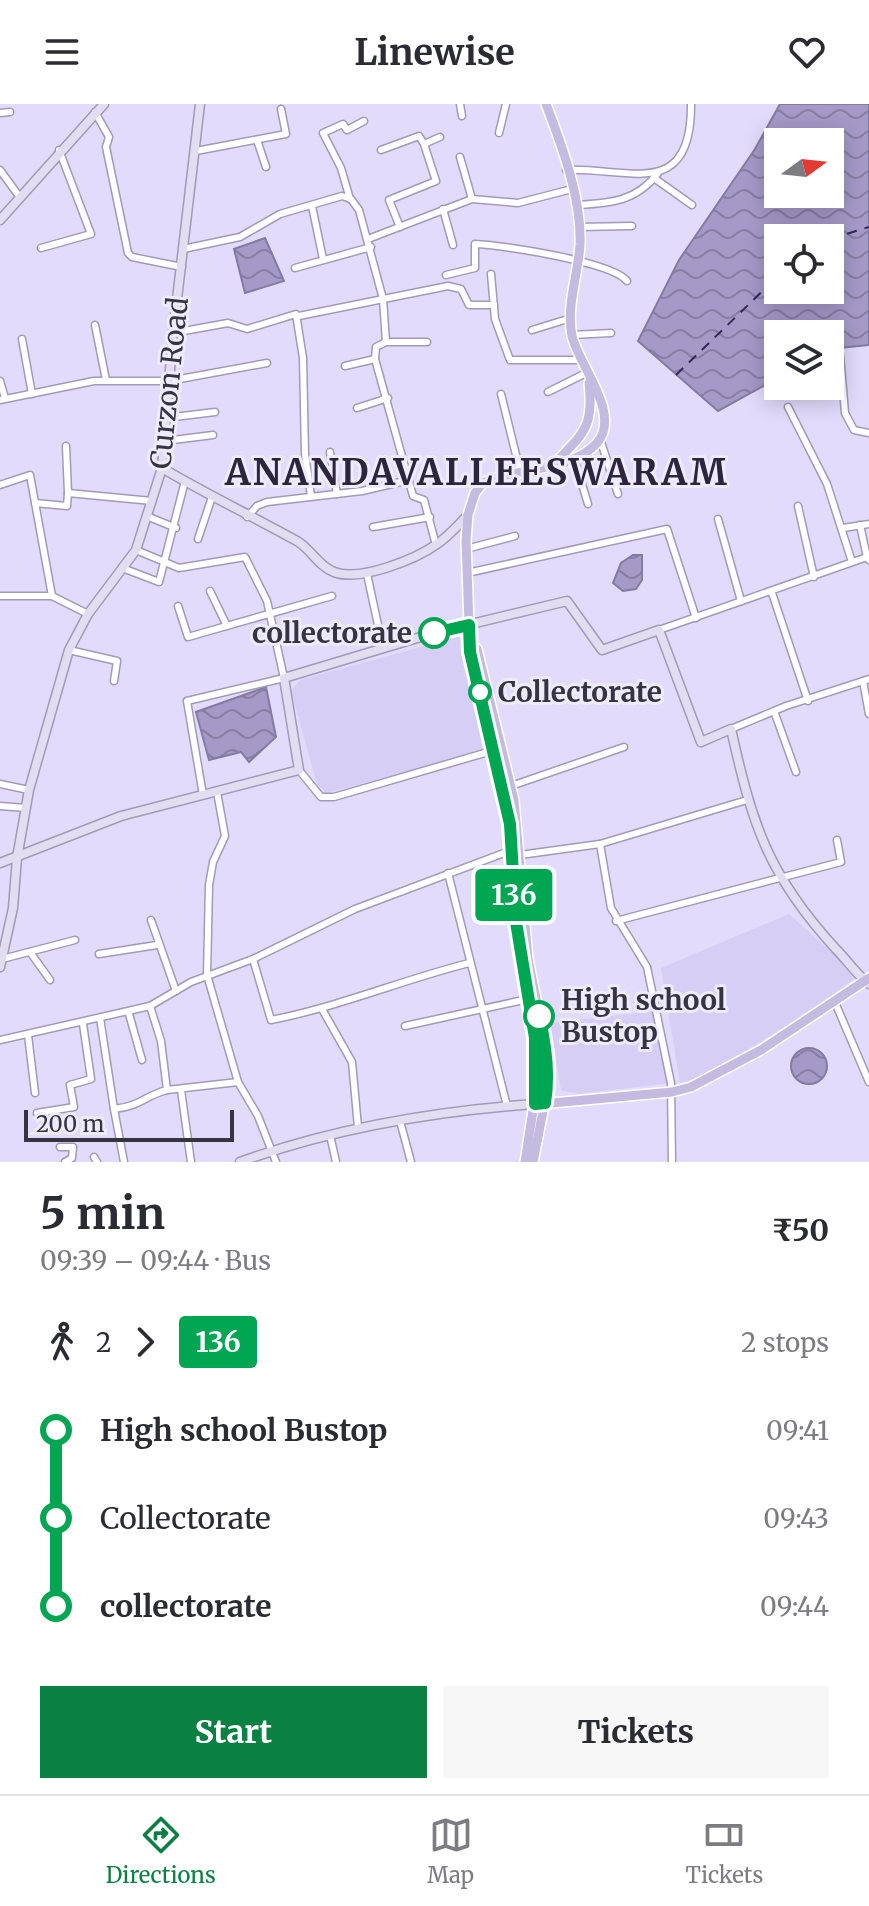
<!DOCTYPE html>
<html lang="en">
<head>
<meta charset="utf-8">
<style>
  :root { --surface:#fff; --page:#f7f7f7; --text:#2b2b33; --muted:#7c7c81; --line:#e1e1e2; --accent:#0b8043 }
  body { margin:0; font-family:Merriweather,serif; background:var(--page); color:var(--text); height:100vh; display:flex; flex-direction:column; font-size:30px; white-space:nowrap }
  * { box-sizing:border-box; margin:0 }
  p { font-size:26px; color:var(--muted) }
  .icon { flex:none; width:44px; height:44px; fill:none; stroke:currentColor; stroke-width:2; stroke-linecap:round; stroke-linejoin:round }
  .map { position:relative; height:1058px; overflow:hidden }
  .panel { display:flex; flex-direction:column; background:var(--surface); flex:1 }
  .panel>* { flex:none }
  .badge { padding:0 16px; border-radius:6px; font-size:28px; line-height:52px }
  .needle { width:52px; rotate:75deg }
  .controls { position:absolute; left:764px; top:24px; display:grid; gap:16px }
  .controls a { display:grid; place-items:center; width:80px; height:80px; border-radius:0px; background:var(--surface); box-shadow:0 4px 20px #0003; font-size:40px }
  .scale { position:absolute; left:24px; bottom:20px; width:210px; box-sizing:border-box; padding-left:8px; border:4px solid #373441; border-top:0; font-size:22px; line-height:28px; white-space:nowrap; color:#373441; -webkit-text-stroke:6px #efebfe; paint-order:stroke }
  .map>.badge { position:absolute; translate:-50% -50%; box-shadow:0 0 0 4px #fff }
  .legs { display:flex; align-items:center; gap:12px; height:88px; padding:0 40px; font-size:26px }
  .legs p { margin-inline-start:auto }
  .head { display:flex; align-items:center; justify-content:space-between; height:136px; padding:0 40px }
  h1 { font-size:44px; font-weight:700; line-height:60px }
  .action { display:flex; gap:16px; margin-top:auto; padding:16px 40px }
  .action a { flex:1; height:92px; border-radius:0px; background:var(--accent); color:#fff; font-size:32px; font-weight:700; line-height:92px; text-align:center }
  .action a+a { background:var(--page); color:var(--text) }
  ul { padding:0 40px; list-style:none }
  li { display:flex; align-items:center; gap:28px; height:88px; font-size:30px }
  li i { display:grid; place-items:center; width:12px; height:100%; margin:0 10px; background:currentColor }
  li i::after { content:''; width:20px; height:20px; margin:-10px; border:6px solid; border-radius:50%; background:var(--surface) }
  li p { margin-inline-start:auto }
  li:first-child i { background:linear-gradient(#0000 50%,currentColor 0) }
  li:last-child i { background:linear-gradient(currentColor 50%,#0000 0) }
  header { display:flex; justify-content:space-between; align-items:center; height:104px; padding:0 40px; background:var(--surface); font-size:36px; font-weight:700 }
  .tab-bar { display:flex; justify-content:space-around; align-items:center; height:112px; border-top:2px solid var(--line); background:var(--surface); font-size:22px; color:var(--muted) }
  .tab-bar a { display:grid; justify-items:center; gap:4px }
  .tab-bar .selected { color:var(--accent) }
  .map>svg:first-child { display:block }
  .built { fill:#d7cef5 }
  .water { fill:url(#water-waves); stroke:#847ba0; stroke-width:2; fill-rule:evenodd }
  .lines { fill:none; stroke-linecap:round; stroke-linejoin:round }
  .ferry { stroke:#38255e; stroke-width:2; stroke-dasharray:10 8; stroke-linecap:butt }
  .street-casing { stroke:#a19ab8; stroke-width:9 }
  .secondary-casing { stroke:#a19ab8; stroke-width:11 }
  .primary-casing { stroke:#fff; stroke-width:12 }
  .street { stroke:#fff; stroke-width:6 }
  .secondary { stroke:#e2ddf0; stroke-width:8 }
  .primary { stroke:#c5bbe1; stroke-width:9 }
  .line-1-casing { stroke:#fff; stroke-width:18 }
  .line-1 { stroke:#00a651; stroke-width:12 }
  .stop-1-dot { fill:#fff; stroke:#00a651; stroke-width:4 }
  .labels { text-anchor:middle; dominant-baseline:central; stroke-width:6; stroke-linejoin:round; paint-order:stroke }
  .street-label { font-size:28px; fill:#373441; stroke:#efebfe }
  .stop-label { font-size:28px; font-weight:bold; fill:#373441; stroke:#efebfe; text-anchor:start }
  .district-label { font-size:36px; font-weight:bold; letter-spacing:2px; fill:#2c253d; stroke:#efebfe }
</style>
</head>
<body>
<header><svg class="icon" aria-label="menu" viewBox="0 0 24 24"><path d="M4 6h16M4 12h16M4 18h16"/></svg>Linewise<svg class="icon" aria-label="heart" viewBox="0 0 24 24"><path d="M12 20l-8-8c-3-5 5-10 8-4 3-6 11-1 8 4z"/></svg></header>
<div class="map">
<svg width="869" height="1058" viewBox="0 0 869 1058">
  <defs>
    <pattern id="water-waves" width="16" height="10" patternUnits="userSpaceOnUse" patternTransform="scale(2)"><rect width="16" height="10" fill="#a599c8"/><path d="M0 5q4-4 8 0t8 0" fill="none" stroke="#877ea4"/></pattern>
  </defs>
  <rect width="100%" height="100%" fill="#e3dbfc"/>
  <g class="built">
    <path d="M461 532 490 645 326 689 317 680 291 587 300 576Z"/>
    <path d="M789 810 858 872 797 917 696 975 680 979 661 864Z"/>
    <path d="M654 907 671 979 578 990 561 986 550 919Z"/>
  </g>
  <g class="water">
    <path d="M780 0H869V241L830 245V230H778V274L718 307 638 237 679 156 755 45ZM830 38V90H778V38ZM830 134V186H778V134Z"/>
    <path d="M265 134 284 177 245 189 234 145Z"/>
    <path d="M633 451H642V476L636 485 623 487 613 479 621 459Z"/>
    <path d="M266 583 276 633 249 658 241 648 209 656 196 608Z"/>
    <circle cx="809" cy="962" r="18"/>
  </g>
  <g class="lines">
    <g class="ferry">
      <path d="M830 135 869 123"/>
      <path d="M676 271 778 172"/>
    </g>
    <g class="street-casing">
      <g id="street">
        <path d="M460 0 462 12"/>
        <path d="M95 8 109 33 106 43 128 149 132 153 182 163"/>
        <path d="M0 9 10 8"/>
        <path d="M499 29 506 0"/>
        <path d="M257 36 266 63"/>
        <path d="M381 46 419 32 424 40"/>
        <path d="M196 47 286 30 281 5"/>
        <path d="M460 53 472 95"/>
        <path d="M0 66 19 92"/>
        <path d="M566 66C628 63 692 98 691 0"/>
        <path d="M654 74 692 101"/>
        <path d="M350 95 341 64 323 29 343 20 347 26 364 17"/>
        <path d="M577 101C610 99 636 98 658 69"/>
        <path d="M312 102 323 155"/>
        <path d="M443 105 453 141"/>
        <path d="M400 123 389 96 436 77 424 40 440 33"/>
        <path d="M578 123 632 122"/>
        <path d="M368 135 472 95 518 99 572 85"/>
        <path d="M41 144 91 130 59 46"/>
        <path d="M183 145 240 133 280 110 342 92 351 95 359 106 383 195 386 238 376 243 375 255 413 392 424 396 436 441"/>
        <path d="M295 164 371 143"/>
        <path d="M491 170 495 215 510 256H579"/>
        <path d="M446 171 475 164V140C502 141 613 158 627 177"/>
        <path d="M299 212 448 182 461 185 469 201H494"/>
        <path d="M95 221 106 276"/>
        <path d="M532 226 571 214"/>
        <path d="M173 229 228 219 247 225 296 210 303 254 305 350 311 392"/>
        <path d="M572 231 611 229"/>
        <path d="M22 235 32 290"/>
        <path d="M386 238H427"/>
        <path d="M840 251 845 309 854 326 869 329"/>
        <path d="M345 262 375 255"/>
        <path d="M0 277 5 294"/>
        <path d="M548 288 586 269"/>
        <path d="M501 290 520 367"/>
        <path d="M0 296 94 277H169L267 259"/>
        <path d="M788 303 827 380 852 458"/>
        <path d="M357 304 388 294"/>
        <path d="M166 314 215 308"/>
        <path d="M600 335 618 390"/>
        <path d="M165 337 213 331"/>
        <path d="M66 342 68 389 152 397"/>
        <path d="M330 348 337 390"/>
        <path d="M574 354 588 400"/>
        <path d="M0 381 30 371 52 492"/>
        <path d="M35 399 67 402 68 389"/>
        <path d="M798 402 814 473"/>
        <path d="M149 413 176 424"/>
        <path d="M247 413 257 402 267 398 362 387 409 376"/>
        <path d="M718 415 741 497"/>
        <path d="M860 421 867 453"/>
        <path d="M373 423 430 413"/>
        <path d="M843 424 869 420"/>
        <path d="M198 435 212 393"/>
        <path d="M466 445 515 432"/>
        <path d="M136 446 179 464 245 453 267 497 284 574 187 597 203 691"/>
        <path d="M125 465 159 478 185 377"/>
        <path d="M467 469 667 425 696 514"/>
        <path d="M367 470 383 544"/>
        <path d="M210 487 227 522"/>
        <path d="M772 489 808 597"/>
        <path d="M0 492H52L88 510"/>
        <path d="M178 502 188 533 332 492"/>
        <path d="M659 526 867 453 869 456"/>
        <path d="M69 546 117 557 114 577"/>
        <path d="M863 577 869 610"/>
        <path d="M774 607 796 668"/>
        <path d="M731 625 786 602 869 575"/>
        <path d="M299 666 321 693H334L495 646"/>
        <path d="M0 680 29 686"/>
        <path d="M511 682 624 643"/>
        <path d="M217 688 225 732 213 758 209 781 207 871 238 978 258 1012 276 1058"/>
        <path d="M0 702 26 704"/>
        <path d="M600 740 611 804 647 863 671 979 672 1058"/>
        <path d="M448 769 507 1002"/>
        <path d="M151 816 176 887"/>
        <path d="M616 817 841 758 837 736"/>
        <path d="M30 848 50 876"/>
        <path d="M99 850 157 841"/>
        <path d="M2 855 75 836"/>
        <path d="M253 855 271 916C338 903 402 876 469 859"/>
        <path d="M834 896 869 978"/>
        <path d="M322 905 352 958 358 1023"/>
        <path d="M129 910 142 956"/>
        <path d="M100 914 114 1005"/>
        <path d="M405 922 528 895"/>
        <path d="M28 931 35 989"/>
        <path d="M0 936 150 902 191 878 253 855 355 805 512 746 520 751 600 740 747 696"/>
        <path d="M167 986 238 978"/>
        <path d="M181 986 191 1058"/>
        <path d="M37 1009 74 1003 70 981 91 975 83 920"/>
        <path d="M400 1017 411 1058"/>
        <path d="M330 1031 336 1058"/>
        <path d="M60 1043H73L72 1054 65 1058"/>
        <path d="M94 1053 97 1058"/>
        <path d="M124 1058 114 1005C141 1002 144 992 167 986L161 937 150 902"/>
      </g>
    </g>
    <g class="secondary-casing">
      <g id="secondary">
        <path d="M0 116 104 0"/>
        <path d="M162 364C206 390 252 412 297 437 311 445 318 462 334 468 360 478 416 455 437 440 449 432 459 420 468 411"/>
        <path d="M0 759 121 712 299 666 284 574 434 529 567 497 602 546 659 526 701 638 731 625C752 720 768 771 835 844 847 856 856 870 869 880"/>
        <path d="M0 863 13 804 17 754 29 686 69 546 88 510 136 446 162 364 173 229 200 0"/>
        <path d="M240 1058C334 1024 435 1007 535 1000"/>
      </g>
    </g>
    <g class="primary-casing">
      <g id="primary">
        <path d="M555 359C584 329 594 323 589 279"/>
        <path d="M472 541 477 545 514 696 528 855 546 944V992L533 1058"/>
        <path d="M541 1000 672 988 691 983 761 946 869 874"/>
        <path d="M525 1058 538 974 535 934 521 858 510 720 470 548 466 436 468 411 475 389 483 379C516 363 571 368 597 339 622 310 579 262 572 232 566 202 578 171 580 141 582 95 562 42 546 0"/>
      </g>
    </g>
    <use href="#street" class="street"/>
    <use href="#secondary" class="secondary"/>
    <use href="#primary" class="primary"/>
  </g>
  <g class="lines">
    <g class="line-1-casing">
      <path id="line-1" d="M434 529 469 521 470 548 510 720 516 818 535 934V1000L545 999C550 969 546 941 539 912"/>
    </g>
    <use href="#line-1" class="line-1"/>
  </g>
  <g class="stop-1-dot">
    <circle cx="434" cy="529" r="14"/>
    <circle cx="480" cy="588" r="10"/>
    <circle cx="539" cy="912" r="14"/>
  </g>
  <g class="labels">
    <g class="street-label">
      <text transform="translate(169 279) rotate(-84)">Curzon Road</text>
    </g>
    <g class="stop-label">
      <text x="412" y="529" text-anchor="end">collectorate</text>
      <text x="498" y="588">Collectorate</text>
      <text x="561" y="896">High school<tspan x="561" dy="32">Bustop</tspan></text>
    </g>
    <g class="district-label">
      <text x="477" y="368">ANANDAVALLEESWARAM</text>
    </g>
  </g>
</svg>
<div class="controls">
<a><svg class="needle" viewBox="-14 -14 28 28"><path d="M0-13l5 13h-10z" fill="#e53935"/><path d="M0 13l5-13h-10z" fill="#7c7c81"/></svg></a>
<a><svg class="icon" aria-label="locate" viewBox="0 0 24 24"><circle cx="12" cy="12" r="6"/><path d="M12 2v4M12 18v4M2 12h4M18 12h4"/></svg></a>
<a><svg class="icon" aria-label="layers" viewBox="0 0 24 24"><path d="M12 4l9 5-9 5-9-5zM3 14l9 5 9-5"/></svg></a>
</div>
<div class="scale">200 m</div>
<b class="badge" style="left:514px;top:791px;background:#00a651;color:#fff">136</b>
</div>
<section class="panel">
<div class="head"><div><h1>5 min</h1><p>09:39 – 09:44 · Bus</p></div><b>₹50</b></div>
<div class="legs"><svg class="icon" aria-label="walk" viewBox="0 0 24 24"><circle cx="13" cy="4" r="2"/><path d="M13 8l-2 6 4 7M11 14l-3 7M7 12l3-4h3l4 4"/></svg>2<svg class="icon" aria-label="forward" viewBox="0 0 24 24"><path d="M9 5l7 7-7 7"/></svg><b class="badge" style="background:#00a651;color:#fff">136</b><p>2 stops</p></div>
<ul>
<li><i style="color:#00a651"></i><b>High school Bustop</b><p>09:41</p></li>
<li><i style="color:#00a651"></i><span>Collectorate</span><p>09:43</p></li>
<li><i style="color:#00a651"></i><b>collectorate</b><p>09:44</p></li>
</ul>
<div class="action"><a>Start</a><a>Tickets</a></div>
</section>
<nav class="tab-bar">
<a class="selected"><svg class="icon" aria-label="directions" viewBox="0 0 24 24"><path d="M12 3l9 9-9 9-9-9zM9 14v-3h6M13 9l2 2-2 2"/></svg>Directions</a>
<a><svg class="icon" aria-label="map" viewBox="0 0 24 24"><path d="M3 6l6-2 6 2 6-2v14l-6 2-6-2-6 2zM9 4v14M15 6v14"/></svg>Map</a>
<a><svg class="icon" aria-label="tickets" viewBox="0 0 24 24"><path d="M3 7h18v10H3zM15 7v10"/></svg>Tickets</a>
</nav>
</body>
</html>
